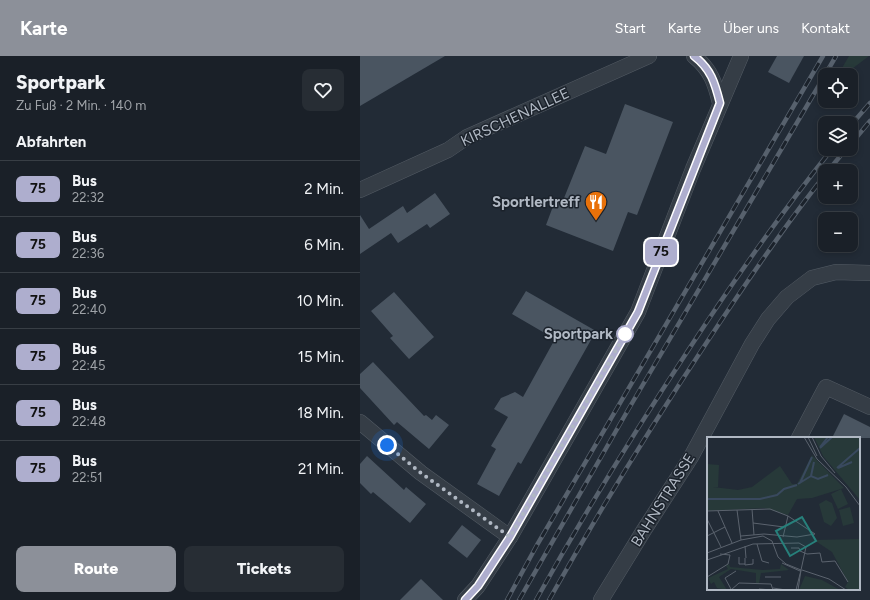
<!DOCTYPE html>
<html lang="de">
<head>
<meta charset="utf-8">
<style>
  :root { --surface:#1a2028; --page:#272d34; --text:#f1f3f6; --muted:#9fa3a8; --line:#383e45; --accent:#8c9099 }
  body { margin:0; font-family:Figtree,sans-serif; background:var(--page); color:var(--text); height:100vh; display:flex; flex-direction:column; font-size:15px; white-space:nowrap }
  * { box-sizing:border-box; margin:0 }
  p { font-size:13px; color:var(--muted) }
  .icon { flex:none; width:22px; height:22px; fill:none; stroke:currentColor; stroke-width:2; stroke-linecap:round; stroke-linejoin:round }
  .map { position:relative; flex:1; overflow:hidden }
  .drawer { display:flex; flex-direction:column; background:var(--surface); width:360px }
  .drawer>* { flex:none }
  .badge { padding:0 8px; border-radius:6px; font-size:14px; line-height:26px }
  .controls { position:absolute; left:458px; top:12px; display:grid; gap:8px }
  .controls a { display:grid; place-items:center; width:40px; height:40px; border-radius:8px; background:var(--surface); box-shadow:0 2px 6px #0003,0 0 0 1px var(--line); font-size:20px }
  .you { position:absolute; width:20px; height:20px; margin:-10px; border:3px solid #fff; border-radius:50%; background:#1a73e8; box-shadow:0 0 0 6px #1a73e833 }
  .map>.badge { position:absolute; translate:-50% -50%; box-shadow:0 0 0 2px #fff }
  h2 { padding:0 16px; font-size:15px; line-height:36px }
  .round { display:grid; place-items:center; flex:none; width:42px; height:42px; border-radius:8px; background:var(--page) }
  .head { display:flex; align-items:center; justify-content:space-between; height:68px; padding:0 16px }
  h1 { font-size:19px; font-weight:800; line-height:30px }
  .action { display:flex; gap:8px; margin-top:auto; padding:8px 16px }
  .action a { flex:1; height:46px; border-radius:8px; background:var(--accent); color:#fff; font-size:16px; font-weight:800; line-height:46px; text-align:center }
  .action a+a { background:var(--page); color:var(--text) }
  ul { padding:0; list-style:none }
  li { display:flex; align-items:center; gap:12px; height:56px; padding:0 16px; border-top:1px solid var(--line) }
  li div { flex:1 }
  li b { display:block; font-size:15px }
  li em { font-style:normal }
  li .badge { min-width:44px; font-weight:700; text-align:center }
  header { display:flex; align-items:center; gap:24px; box-sizing:border-box; height:56px; padding:0 20px; background:var(--accent); color:#fff }
  header strong { font-size:19px }
  nav { display:flex; gap:22px; margin-inline-start:auto; font-size:14px }
  main { display:flex; flex:1; min-height:0 }
  .map>svg:first-child { display:block }
  .green { fill:#273939 }
  .building { fill:#4a5561 }
  .lines { fill:none; stroke-linecap:round; stroke-linejoin:round }
  .minor-casing { stroke:#535b64; stroke-width:16 }
  .minor { stroke:#353d46; stroke-width:15 }
  .rail-casing { stroke:#57616d; stroke-width:4.5 }
  .rail { stroke:#1b222b; stroke-width:3; stroke-dasharray:9; stroke-linecap:butt }
  .line-casing { stroke:#fff; stroke-width:9 }
  .line { stroke:#aeaece; stroke-width:6 }
  .walk { stroke:#b0b8c3; stroke-width:4; stroke-dasharray:0 7.2 }
  .stop-dot { fill:#fff; stroke:#aeaece; stroke-width:2 }
  .labels { text-anchor:middle; dominant-baseline:central; stroke-width:3; stroke-linejoin:round; paint-order:stroke }
  .street-label { font-size:15px; fill:#b0b8c3; stroke:#1b222b }
  .poi-label { font-size:15px; font-weight:bold; fill:#b0b8c3; stroke:#1b222b; text-anchor:end }
  .stop-label { font-size:15px; font-weight:bold; fill:#b0b8c3; stroke:#1b222b; text-anchor:end }
  .inset-river { fill:none; stroke:#39495e; stroke-width:2 }
  .inset-road { fill:none; stroke:#5b636e; stroke-width:1 }
  .view { fill:#27807b; fill-opacity:0.15; stroke:#27807b; stroke-width:2 }
  .inset-edge { fill:none; stroke:#b0b8c3; stroke-width:2 }
</style>
</head>
<body>
<header>
<strong>Karte</strong>
<nav><a>Start</a><a>Karte</a><a>Über uns</a><a>Kontakt</a></nav>
</header>
<main>
<section class="drawer">
<div class="head"><div><h1>Sportpark</h1><p>Zu Fuß · 2 Min. · 140 m</p></div><a class="round"><svg class="icon" aria-label="heart" viewBox="0 0 24 24"><path d="M12 20l-8-8c-3-5 5-10 8-4 3-6 11-1 8 4z"/></svg></a></div>
<h2>Abfahrten</h2>
<ul>
<li><span class="badge" style="background:#aeaece;color:#111">75</span><div><b>Bus</b><p>22:32</p></div><em>2 Min.</em></li>
<li><span class="badge" style="background:#aeaece;color:#111">75</span><div><b>Bus</b><p>22:36</p></div><em>6 Min.</em></li>
<li><span class="badge" style="background:#aeaece;color:#111">75</span><div><b>Bus</b><p>22:40</p></div><em>10 Min.</em></li>
<li><span class="badge" style="background:#aeaece;color:#111">75</span><div><b>Bus</b><p>22:45</p></div><em>15 Min.</em></li>
<li><span class="badge" style="background:#aeaece;color:#111">75</span><div><b>Bus</b><p>22:48</p></div><em>18 Min.</em></li>
<li><span class="badge" style="background:#aeaece;color:#111">75</span><div><b>Bus</b><p>22:51</p></div><em>21 Min.</em></li>
</ul>
<div class="action"><a>Route</a><a>Tickets</a></div>
</section>
<div class="map">
<svg width="510" height="544" viewBox="0 0 510 544">
  <rect width="100%" height="100%" fill="#222b36"/>
  <path class="green" d="M489 0H509L484 19H478Z"/>
  <g class="building">
    <path d="M0 0H85L0 50Z"/>
    <path d="M417 0H444L429 27 408 16Z"/>
    <path d="M265 48 313 66 277 159 268 156 253 195 186 169 195 145 202 147 225 90 246 98Z"/>
    <path d="M75 137 90 158 70 172 67 168 38 187 31 177 0 198V159L9 173 43 150 47 157Z"/>
    <path d="M166 235 236 275 161 408 158 406 139 440 117 428 136 393 131 390 148 361 134 353 141 342 155 336 163 341 195 283 152 258Z"/>
    <path d="M34 236 74 281 49 303 30 282 33 280 11 255Z"/>
    <path d="M13 306 64 360 66 359 72 364 76 359 89 369 69 393 37 366 34 369 0 332V318Z"/>
    <path d="M484 358 510 371V382H472Z"/>
    <path d="M7 400 44 434 46 431 66 448 50 467 13 436 11 438 0 427V408Z"/>
    <path d="M102 469 121 484 107 502 88 487Z"/>
    <path d="M61 523 83 544H40Z"/>
  </g>
  <g class="lines">
    <g class="minor-casing">
      <g id="minor">
        <path d="M334 0C351 14 355 27 360 47"/>
        <path d="M0 134 88 94 107 81 289 0"/>
        <path d="M0 366 61 417 150 481"/>
        <path d="M439 382 466 331 510 351"/>
        <path d="M105 544 118 530 150 481 278 256 333 113 381 0"/>
        <path d="M241 544 284 474 331 401 392 288 408 263 427 241 452 222 476 216 510 217"/>
      </g>
    </g>
    <use href="#minor" class="minor"/>
    <g class="rail-casing">
      <g id="rail">
        <path d="M465 19 476 0"/>
        <path d="M491 69 510 47"/>
        <path d="M491 88 510 65"/>
        <path d="M468 115 486 93"/>
        <path d="M147 544 177 489 463 0"/>
        <path d="M159 544 268 354 465 19"/>
        <path d="M176 544C224 458 275 375 329 293 374 224 421 157 472 93"/>
        <path d="M189 544C238 457 290 372 345 289 383 231 422 173 465 119"/>
      </g>
    </g>
    <use href="#rail" class="rail"/>
  </g>
  <g class="lines">
    <g class="line-casing">
      <path id="line" d="M105 544 118 530 150 481 278 256 360 47C355 27 351 13 334 0"/>
    </g>
    <use href="#line" class="line"/>
    <path class="walk" d="M27 389 61 417 150 481 265 278"/>
  </g>
  <defs>
    <g id="restaurant-pin" transform="scale(1.15)"><path d="M0 17L-7.5 6A9.5 9.5 0 1 1 7.5 6Z" fill="#e8710a" stroke="#1b222b"/><path d="M-5-6h1v4h1v-4h1v4h1v-4h1v5L-1.5 .5V6h-2V.5L-5-1ZM5-6V6H3V1.5H1.5Q1.5-4 5-6Z" fill="#fff"/></g>
  </defs>
  <g fill-rule="evenodd">
    <use href="#restaurant-pin" x="236" y="146"/>
  </g>
  <circle class="stop-dot" cx="265" cy="278" r="8"/>
  <g class="labels">
    <g class="street-label">
      <text transform="translate(155 61) rotate(-25)">KIRSCHENALLEE</text>
      <text transform="translate(303 444) rotate(-58)">BAHNSTRASSE</text>
    </g>
    <g class="poi-label">
      <text x="220" y="146">Sportlertreff</text>
    </g>
    <g class="stop-label">
      <text x="253" y="278">Sportpark</text>
    </g>
  </g>
  <g transform="translate(347 381)">
    <rect width="153" height="153" fill="#222b36"/>
    <path d="M107 0H153V63L116 19ZM105 18 137 51 105 61 90 62 81 78 57 71 0 74V27L12 28 11 50H6L31 53 45 50 73 29 85 47H90ZM134 52 141 67 131 72 124 57ZM119 63 125 66 130 81 124 89 117 85 112 67ZM143 70 147 86 136 89 132 73ZM153 102V153H142L138 150 141 145 125 115 107 103ZM22 127 23 130 56 133 73 132 74 127 82 133 54 136 52 146H49V136L24 132 12 140 20 153 10 151 7 145 4 147 1 141 21 132 19 129ZM98 139 115 143 133 153H92Z" fill="#273939"/>
    <path class="inset-river" d="M113 10 121 0M113 11 125 0M130 31 153 11M131 31 145 25M104 39 107 25M93 46 105 20M91 47 104 39 111 42 121 38M0 62H53L70 58 77 52 90 48"/>
    <path class="inset-road" d="M97 0 110 22 139 50 153 69M101 0 110 19M105 0 114 19 128 36M45 72 47 98M30 73 34 103M0 74 63 72 81 79 108 97M11 74 25 106M0 82 14 110M46 86 77 90M0 99 18 90M34 99 57 97 90 100 108 97M76 100 81 79M50 107 55 124 62 126M38 109 39 121M84 111H92L93 114 100 117 113 116 115 125 128 124 141 145M0 116 34 103 56 99 65 104 71 120M32 120V127H38M38 121V128L46 127V122M0 123 46 107 92 106 99 110 94 133 79 127 71 120M75 126 93 134M95 133 122 142 139 153M0 140 21 127 23 118 13 117M58 140H74M66 151 79 153M24 152 18 141 29 134M52 152 66 153M24 153 32 146 64 147 66 153M89 153 94 133 91 153"/>
    <path class="view" d="M95 80 109 104 83 119 69 94Z"/>
    <rect width="153" height="153" class="inset-edge"/>
  </g>
</svg>
<div class="controls">
<a><svg class="icon" aria-label="locate" viewBox="0 0 24 24"><circle cx="12" cy="12" r="6"/><path d="M12 2v4M12 18v4M2 12h4M18 12h4"/></svg></a>
<a><svg class="icon" aria-label="layers" viewBox="0 0 24 24"><path d="M12 4l9 5-9 5-9-5zM3 14l9 5 9-5"/></svg></a>
<a>+</a>
<a>−</a>
</div>
<div class="you" style="left:27px;top:389px"></div>
<b class="badge" style="left:301px;top:196px;background:#aeaece;color:#111">75</b>
</div>
</main>
</body>
</html>
